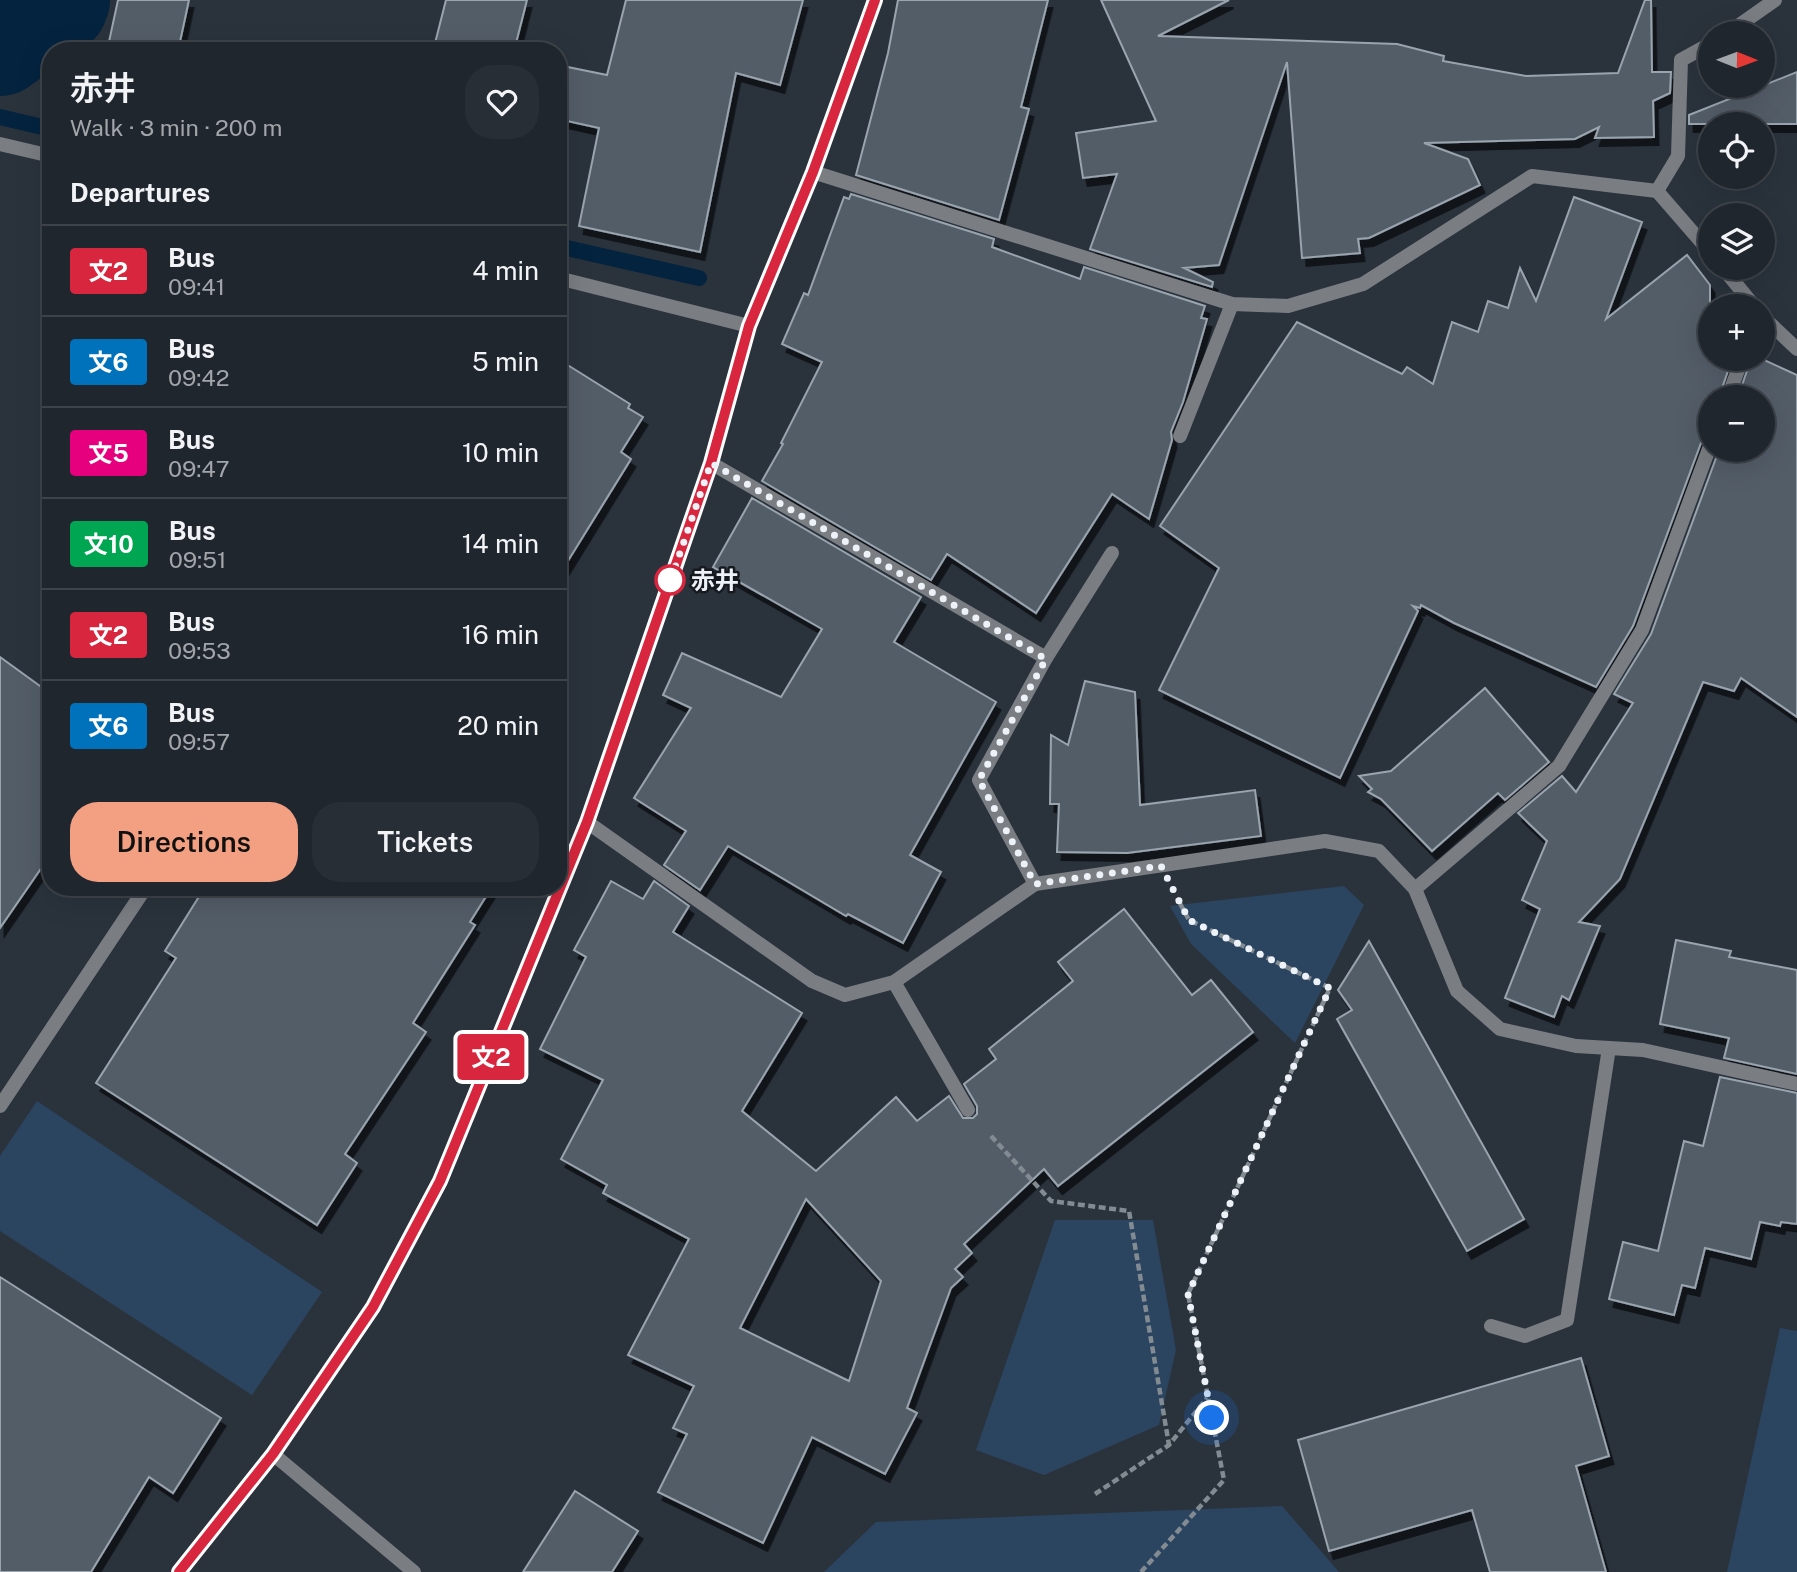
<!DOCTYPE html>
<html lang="en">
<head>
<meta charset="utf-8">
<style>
  :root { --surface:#20262d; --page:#282e35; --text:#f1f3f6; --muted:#a2a5aa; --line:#3d4349; --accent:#f39f82 }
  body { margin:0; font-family:"Public Sans","Noto Sans JP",sans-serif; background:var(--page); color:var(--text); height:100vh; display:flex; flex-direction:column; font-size:26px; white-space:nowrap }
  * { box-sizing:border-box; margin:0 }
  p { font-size:23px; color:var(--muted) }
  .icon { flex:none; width:38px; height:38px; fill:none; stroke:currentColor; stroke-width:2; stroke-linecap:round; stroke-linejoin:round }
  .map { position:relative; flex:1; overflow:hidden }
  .sheet { position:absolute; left:42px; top:42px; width:525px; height:854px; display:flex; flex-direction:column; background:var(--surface); border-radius:28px; box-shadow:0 7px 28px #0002,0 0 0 2px var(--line) }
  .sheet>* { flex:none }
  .badge { padding:0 14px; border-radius:5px; font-size:24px; line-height:46px }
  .needle { width:46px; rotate:91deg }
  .tools { position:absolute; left:1698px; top:21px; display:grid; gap:14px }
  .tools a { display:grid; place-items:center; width:77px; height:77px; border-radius:50%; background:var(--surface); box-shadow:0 7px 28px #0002,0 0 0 2px var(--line); font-size:35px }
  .you { position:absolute; width:35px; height:35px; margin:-18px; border:5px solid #fff; border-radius:50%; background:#1a73e8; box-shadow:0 0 0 10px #1a73e833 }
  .map>.badge { position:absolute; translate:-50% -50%; box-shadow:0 0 0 4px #fff }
  h2 { padding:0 28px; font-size:26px; line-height:63px }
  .round { display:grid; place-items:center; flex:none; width:74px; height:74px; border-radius:28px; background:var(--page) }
  .headline { display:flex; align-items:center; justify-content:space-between; height:119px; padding:0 28px }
  h1 { font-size:33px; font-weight:600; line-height:52px }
  .cta { display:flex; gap:14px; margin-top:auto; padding:14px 28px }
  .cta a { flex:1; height:80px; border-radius:28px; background:var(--accent); color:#111; font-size:28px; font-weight:600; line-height:80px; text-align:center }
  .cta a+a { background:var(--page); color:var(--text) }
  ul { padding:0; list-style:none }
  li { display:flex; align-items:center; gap:21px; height:91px; padding:0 28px; border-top:2px solid var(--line) }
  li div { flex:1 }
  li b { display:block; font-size:26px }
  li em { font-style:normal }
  li .badge { min-width:77px; font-weight:700; text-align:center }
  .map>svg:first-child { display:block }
  .green { fill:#2b4560 }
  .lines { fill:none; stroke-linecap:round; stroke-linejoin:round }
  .stream { stroke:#03233f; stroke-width:16 }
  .river { stroke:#03233f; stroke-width:98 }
  .building { fill:#535d67; stroke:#99a4af; stroke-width:2; fill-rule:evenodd; filter:url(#shadow) }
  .path { stroke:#828a92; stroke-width:4.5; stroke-dasharray:7 3.5; stroke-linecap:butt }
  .service { stroke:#7a7e83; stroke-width:14 }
  .minor { stroke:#7a7e83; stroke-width:14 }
  .tertiary { stroke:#7a7e83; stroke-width:14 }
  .line-casing { stroke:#fff; stroke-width:16 }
  .line { stroke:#d7263d; stroke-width:10 }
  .walk { stroke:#ecf2f8; stroke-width:7; stroke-dasharray:0 12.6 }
  .stop-dot { fill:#fff; stroke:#d7263d; stroke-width:3.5 }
  .labels { text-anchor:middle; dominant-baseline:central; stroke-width:5; stroke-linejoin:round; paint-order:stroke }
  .stop-label { font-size:24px; font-weight:bold; fill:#ecf2f8; stroke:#161a1e; text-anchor:start }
</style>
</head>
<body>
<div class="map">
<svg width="1797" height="1572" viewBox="0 0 1797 1572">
  <defs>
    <filter id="shadow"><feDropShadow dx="4.5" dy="8" stdDeviation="0" flood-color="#0009"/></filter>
  </defs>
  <rect width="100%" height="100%" fill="#2a333c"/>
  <g class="green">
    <path d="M1344 886 1364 905 1295 1043 1191 944 1170 906Z"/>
    <path d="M37 1101 322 1292 252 1395 0 1231V1156Z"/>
    <path d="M1055 1220H1153L1176 1350 1159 1425 1044 1475 976 1450Z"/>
    <path d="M1780 1328 1797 1331V1572H1727Z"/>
    <path d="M1282 1506 1339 1572H824L876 1522Z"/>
  </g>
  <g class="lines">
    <g class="stream">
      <path d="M0 117 51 129"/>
      <path d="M558 246 699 278"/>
    </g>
    <path class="river" d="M0 47 59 5 61 0"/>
  </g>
  <g class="building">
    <path d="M118 0H189L178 51H107Z"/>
    <path d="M446 0H527L514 51H433Z"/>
    <path d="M626 0H803L780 85 736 73 700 252 579 226 599 128 558 119V65L607 75Z"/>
    <path d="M898 0H1048L1021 107 1029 109 999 220 856 175 888 53Z"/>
    <path d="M1101 0H1229L1158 36 1397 44 1444 56 1443 61 1526 76 1618 73 1645 0H1651L1652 72H1671L1670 93 1653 101 1654 137 1595 138 1599 127 1575 139 1424 143 1468 159 1480 185 1369 238 1358 239 1360 253 1302 258 1287 62 1219 265 1184 268 1213 282 1212 287 1090 249 1117 174 1083 178 1076 133 1156 121Z"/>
    <path d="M1797 72V124H1689V115Z"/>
    <path d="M851 194 994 239 992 247 1080 279 1084 267 1205 306 1201 318 1207 319 1183 402 1171 432 1172 440 1149 519 1112 494 1036 613 947 554 931 580 762 481 783 444 781 443 822 362 782 344 804 293 808 295 844 197 849 199Z"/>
    <path d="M1574 197 1642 222 1606 319 1687 255 1710 285V359H1732L1719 397H1710V437L1701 443 1633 626 1596 687 1454 623 1421 605 1420 608 1413 606 1418 611 1340 778 1159 690 1219 568 1160 526 1297 322 1402 374 1407 367 1433 384 1452 322 1478 332 1488 301 1508 308 1520 268 1536 301Z"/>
    <path d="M558 359 630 404 628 408 643 417 621 452 631 459 558 577Z"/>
    <path d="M1751 359H1762L1797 375V717L1741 678 1734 691 1703 682 1620 879 1579 922 1600 926 1569 1000 1562 996 1554 1017 1505 998 1540 909 1522 900 1547 841 1518 813 1562 776 1576 792 1633 703 1614 694 1651 634 1719 450H1762V397H1738Z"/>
    <path d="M752 498 921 597 894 642 996 702 910 855 941 872 903 943 848 914 846 916 728 846 700 890 664 865 686 831 634 798 691 708 663 695 682 653 781 697 822 629 713 567Z"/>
    <path d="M0 657 51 694V854L0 928Z"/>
    <path d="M1085 681 1135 692 1140 805 1255 790 1261 836 1127 853 1057 852 1059 804H1050L1051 735 1068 745Z"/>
    <path d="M1485 688 1549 762 1505 800 1498 793 1432 851 1381 799 1368 792 1372 789 1359 776 1391 771Z"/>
    <path d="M611 881 643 899 654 881 689 906 673 932 802 1013 742 1111 816 1171 896 1097 917 1121 949 1096 963 1118H973L977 1114V1106L964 1084 996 1059 989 1049 1073 981 1058 962 1124 909 1192 995 1211 980 1253 1032 1058 1186 1044 1169 964 1244 972 1253 955 1269 963 1277 951 1288 907 1408 917 1413 885 1474 812 1437 763 1543 658 1492 687 1434 673 1428 694 1386 628 1355 689 1239 603 1193 607 1185 561 1159 603 1080 540 1049 586 957 574 950ZM806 1199 881 1281 849 1381 740 1328Z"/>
    <path d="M205 887H492L470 922 475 925 413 1023 426 1032 345 1154 357 1163 317 1225 96 1083 176 958 165 951Z"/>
    <path d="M1676 940 1731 951 1729 957 1797 970V1074L1724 1058 1729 1038 1660 1024Z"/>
    <path d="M1369 941 1524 1219 1467 1251 1337 1019 1352 1010 1338 990Z"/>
    <path d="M1720 1077 1797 1093V1224L1781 1222 1780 1226 1760 1222 1751 1259 1705 1248 1695 1288 1682 1285 1674 1315 1609 1299 1623 1242 1658 1251 1684 1141 1703 1146Z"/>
    <path d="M0 1277 221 1418 173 1493 149 1477 91 1572H0Z"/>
    <path d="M1581 1358 1609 1456 1576 1466 1606 1572H1490L1472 1510 1329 1551 1298 1440Z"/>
    <path d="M575 1491 638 1531 612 1572H523Z"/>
  </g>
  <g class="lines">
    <g class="path">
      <path d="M991 1136 1051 1201 1129 1211 1169 1445"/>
      <path d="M1095 1494 1169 1445 1207 1398"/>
      <path d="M1141 1572 1224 1480 1188 1294 1330 988 1189 920 1177 898"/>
    </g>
    <g class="service">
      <path d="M1180 436 1232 304"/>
      <path d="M1046 658 1112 553"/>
      <path d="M894 982 968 1110"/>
      <path d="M1491 1326 1525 1336 1567 1320 1609 1048"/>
      <path d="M273 1454 414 1572"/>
    </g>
    <g class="minor">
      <path d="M1728 33 1775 0"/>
      <path d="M0 144 51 156"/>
      <path d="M813 172 1232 304 1288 306 1363 284 1532 176 1657 191 1710 252"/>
      <path d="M1657 191 1678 156 1681 60 1710 44"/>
      <path d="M1723 268 1754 306"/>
      <path d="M558 278 749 326"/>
      <path d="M1762 316 1797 349"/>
      <path d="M1728 397 1742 359"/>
      <path d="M711 463 1046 658 979 780 1035 884"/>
      <path d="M587 822 812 981 845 995 894 982 1035 884 1325 841 1379 851 1415 889 1457 991 1500 1029 1576 1046 1643 1050 1797 1084"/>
      <path d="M1415 889 1559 766 1642 630 1710 446"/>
      <path d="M0 1106 146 887"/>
    </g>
    <path class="tertiary" d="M179 1572 273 1454 373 1307 440 1181 587 822 711 463 749 326 813 172 875 0"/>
  </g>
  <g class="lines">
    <g class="line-casing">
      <path id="line" d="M179 1572 273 1454 373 1307 440 1181 587 822 711 463 749 326 813 172 875 0"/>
    </g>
    <use href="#line" class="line"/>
    <path class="walk" d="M670 580 667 591 711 463 1046 659 979 780 1035 884 1161 866 1189 920 1330 988 1188 1294 1212 1418"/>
  </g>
  <circle class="stop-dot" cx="670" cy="580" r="14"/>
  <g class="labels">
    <g class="stop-label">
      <text x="691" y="580">赤井</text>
    </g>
  </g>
</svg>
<div class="tools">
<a><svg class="needle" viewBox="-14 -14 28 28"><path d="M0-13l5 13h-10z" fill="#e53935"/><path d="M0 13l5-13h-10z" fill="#a2a5aa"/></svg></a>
<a><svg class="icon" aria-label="locate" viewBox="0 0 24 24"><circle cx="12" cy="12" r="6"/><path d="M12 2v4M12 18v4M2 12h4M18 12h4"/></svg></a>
<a><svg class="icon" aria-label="layers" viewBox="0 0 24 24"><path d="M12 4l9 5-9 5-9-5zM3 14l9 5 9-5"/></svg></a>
<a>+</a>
<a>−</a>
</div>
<div class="you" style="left:1212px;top:1418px"></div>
<b class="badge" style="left:491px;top:1057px;background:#d7263d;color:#fff">文2</b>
<section class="sheet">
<div class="headline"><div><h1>赤井</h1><p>Walk · 3 min · 200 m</p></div><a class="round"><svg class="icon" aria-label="heart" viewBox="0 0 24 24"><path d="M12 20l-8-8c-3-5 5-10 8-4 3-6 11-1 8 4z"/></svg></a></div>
<h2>Departures</h2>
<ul>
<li><span class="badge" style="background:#d7263d;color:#fff">文2</span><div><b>Bus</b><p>09:41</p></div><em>4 min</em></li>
<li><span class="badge" style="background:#0072bc;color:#fff">文6</span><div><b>Bus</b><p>09:42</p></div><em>5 min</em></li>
<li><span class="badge" style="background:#e6007e;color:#fff">文5</span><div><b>Bus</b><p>09:47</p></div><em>10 min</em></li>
<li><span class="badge" style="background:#00a651;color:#fff">文10</span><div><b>Bus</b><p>09:51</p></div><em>14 min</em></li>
<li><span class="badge" style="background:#d7263d;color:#fff">文2</span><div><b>Bus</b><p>09:53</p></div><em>16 min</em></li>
<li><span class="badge" style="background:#0072bc;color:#fff">文6</span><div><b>Bus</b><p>09:57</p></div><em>20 min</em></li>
</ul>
<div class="cta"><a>Directions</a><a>Tickets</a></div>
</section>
</div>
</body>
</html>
